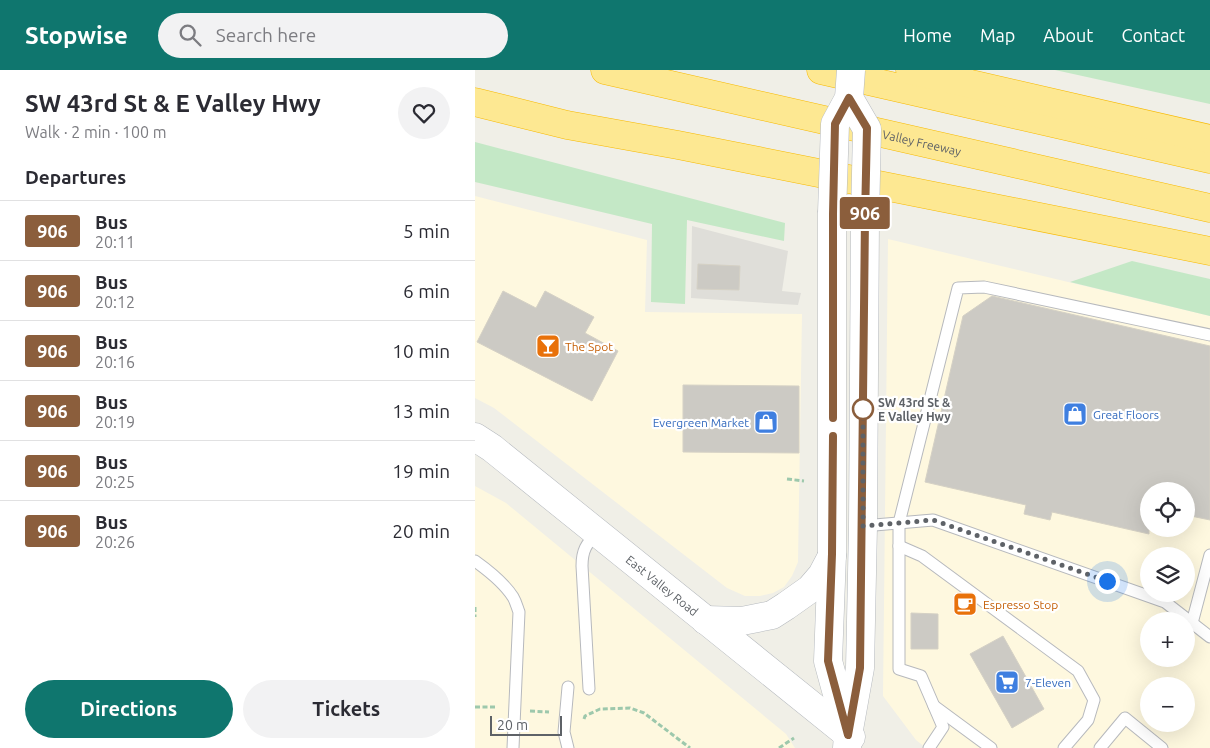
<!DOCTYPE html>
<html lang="en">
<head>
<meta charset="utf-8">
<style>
  :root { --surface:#fff; --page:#f2f2f3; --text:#2b2b33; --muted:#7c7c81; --line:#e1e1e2; --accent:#0f766e }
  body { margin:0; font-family:Ubuntu,sans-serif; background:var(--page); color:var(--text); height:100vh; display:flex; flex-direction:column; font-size:19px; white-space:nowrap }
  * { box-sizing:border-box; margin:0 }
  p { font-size:16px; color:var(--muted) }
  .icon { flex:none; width:28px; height:28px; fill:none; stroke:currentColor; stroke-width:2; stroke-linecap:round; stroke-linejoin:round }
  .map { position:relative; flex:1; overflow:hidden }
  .details { display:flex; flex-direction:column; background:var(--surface); width:475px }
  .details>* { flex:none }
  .badge { padding:0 10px; border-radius:4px; font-size:18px; line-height:32px }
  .tools { position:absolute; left:665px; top:412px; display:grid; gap:10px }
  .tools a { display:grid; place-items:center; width:55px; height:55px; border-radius:50%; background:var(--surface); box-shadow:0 5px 20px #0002; font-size:25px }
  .scale { position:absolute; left:15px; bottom:12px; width:72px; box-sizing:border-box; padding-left:5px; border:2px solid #5e6267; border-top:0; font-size:14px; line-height:18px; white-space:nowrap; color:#5e6267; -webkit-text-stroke:4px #fff; paint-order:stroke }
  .you { position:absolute; width:25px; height:25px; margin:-12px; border:4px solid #fff; border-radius:50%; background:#1a73e8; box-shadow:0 0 0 8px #1a73e833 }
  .map>.badge { position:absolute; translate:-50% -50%; box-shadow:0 0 0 2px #fff }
  h2 { padding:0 25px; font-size:19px; line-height:45px }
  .round { display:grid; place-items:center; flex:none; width:52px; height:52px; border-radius:26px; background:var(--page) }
  .head { display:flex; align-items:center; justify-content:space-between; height:85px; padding:0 25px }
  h1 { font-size:24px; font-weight:700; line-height:38px }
  .action { display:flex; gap:10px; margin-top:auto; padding:10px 25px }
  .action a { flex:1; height:58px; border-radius:30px; background:var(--accent); color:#fff; font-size:20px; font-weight:700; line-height:58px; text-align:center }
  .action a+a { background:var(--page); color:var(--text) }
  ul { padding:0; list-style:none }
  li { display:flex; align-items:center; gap:15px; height:60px; padding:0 25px; border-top:1px solid var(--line) }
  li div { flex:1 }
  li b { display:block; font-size:19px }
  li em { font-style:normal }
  li .badge { min-width:55px; font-weight:700; text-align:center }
  header { display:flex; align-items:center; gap:30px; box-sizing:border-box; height:70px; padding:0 25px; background:var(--accent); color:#fff }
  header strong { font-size:24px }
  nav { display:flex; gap:28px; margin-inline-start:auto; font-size:18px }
  .search { width:350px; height:45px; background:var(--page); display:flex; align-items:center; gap:12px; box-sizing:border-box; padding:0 18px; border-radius:28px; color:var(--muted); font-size:19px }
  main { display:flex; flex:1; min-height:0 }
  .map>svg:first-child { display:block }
  .commercial { fill:#fef8df; fill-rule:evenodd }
  .industrial { fill:#dfded9 }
  .green { fill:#c4e8c6 }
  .building { fill:#cccac4; stroke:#d5d1c5 }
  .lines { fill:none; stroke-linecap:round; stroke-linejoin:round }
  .lane-casing { stroke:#b7b9bd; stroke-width:13 }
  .secondary-casing { stroke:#b5b9be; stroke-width:29 }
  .highway-casing { stroke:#f7b900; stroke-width:29 }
  .path { stroke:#9dc8ac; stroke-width:3; stroke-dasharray:5 2.5; stroke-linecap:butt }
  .lane { stroke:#fff; stroke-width:11 }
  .secondary { stroke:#fff; stroke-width:28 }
  .highway { stroke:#fde892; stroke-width:28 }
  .secondary-bridge-casing { stroke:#b5b9be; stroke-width:29; stroke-linecap:butt }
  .secondary-bridge { stroke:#fff; stroke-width:28 }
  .line-casing { stroke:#fff; stroke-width:11 }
  .line { stroke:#8b5e3c; stroke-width:8 }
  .walk { stroke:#5e6267; stroke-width:5; stroke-dasharray:0 9 }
  .stop-dot { fill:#fff; stroke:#8b5e3c; stroke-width:2.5 }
  .labels { text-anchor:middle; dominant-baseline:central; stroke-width:4.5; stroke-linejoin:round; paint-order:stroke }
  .street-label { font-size:12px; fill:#5e6267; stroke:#fff }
  .food-label { font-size:12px; fill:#c56008; stroke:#fff; text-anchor:start }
  .stop-label { font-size:12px; font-weight:bold; fill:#5e6267; stroke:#fff; text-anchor:start }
  .shop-label { font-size:12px; fill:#366cbe; stroke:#fff; text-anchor:start }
</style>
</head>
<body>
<header>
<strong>Stopwise</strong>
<div class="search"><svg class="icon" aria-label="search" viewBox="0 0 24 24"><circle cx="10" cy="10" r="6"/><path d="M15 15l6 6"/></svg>Search here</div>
<nav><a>Home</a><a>Map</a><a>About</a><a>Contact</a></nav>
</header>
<main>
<section class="details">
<div class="head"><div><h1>SW 43rd St &amp; E Valley Hwy</h1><p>Walk · 2 min · 100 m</p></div><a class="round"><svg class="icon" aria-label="heart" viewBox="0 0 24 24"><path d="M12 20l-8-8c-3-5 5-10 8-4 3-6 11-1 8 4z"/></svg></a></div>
<h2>Departures</h2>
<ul>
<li><span class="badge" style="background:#8b5e3c;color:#fff">906</span><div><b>Bus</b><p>20:11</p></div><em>5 min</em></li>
<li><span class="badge" style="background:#8b5e3c;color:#fff">906</span><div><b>Bus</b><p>20:12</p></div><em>6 min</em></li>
<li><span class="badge" style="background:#8b5e3c;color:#fff">906</span><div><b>Bus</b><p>20:16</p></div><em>10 min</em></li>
<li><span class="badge" style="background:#8b5e3c;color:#fff">906</span><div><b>Bus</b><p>20:19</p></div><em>13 min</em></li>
<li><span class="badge" style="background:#8b5e3c;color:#fff">906</span><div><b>Bus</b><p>20:25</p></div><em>19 min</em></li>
<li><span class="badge" style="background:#8b5e3c;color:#fff">906</span><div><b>Bus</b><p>20:26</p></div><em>20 min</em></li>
</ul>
<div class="action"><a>Directions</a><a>Tickets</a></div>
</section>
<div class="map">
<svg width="735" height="678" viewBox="0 0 735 678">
  <rect width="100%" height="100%" fill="#f0efe7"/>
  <g class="commercial">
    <path d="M0 126 172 170 170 242 327 244 323 492 317 506 309 517 298 523 285 526H270L252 518 19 338 0 328Z"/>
    <path d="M413 169 735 246V678H451L441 670 408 626ZM674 421H711V459H674ZM674 486H711V524H674ZM674 551H711V589H674ZM674 616H711V654H674Z"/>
    <path d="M0 416 31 433 311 664 320 678H0Z"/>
  </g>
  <path class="industrial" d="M217 156 313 181 307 221 326 223 323 235 216 228Z"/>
  <g class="green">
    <path d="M580 0H735V34Z"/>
    <path d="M0 72 310 153 309 171 212 150 210 234 176 232 177 154 0 112Z"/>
    <path d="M657 191 735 209V246L595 212Z"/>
  </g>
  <g class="building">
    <path d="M223 194 265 196 264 220 222 219Z"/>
    <path d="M28 221 61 238 70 221 119 247 110 263 143 281 117 331 2 272Z"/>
    <path d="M517 226 735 276V450L711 445V421H674V464L577 442 575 450 549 444 551 435 450 412 488 246Z"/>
    <path d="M208 315 324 316V383L208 382Z"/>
    <path d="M436 543 463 544V579H436Z"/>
    <path d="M528 566 569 639 537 658 495 584Z"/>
  </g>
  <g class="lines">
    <g class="lane-casing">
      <g id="lane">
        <path d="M388 456 458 450 690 532 735 567"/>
        <path d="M424 476 447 486 603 601 619 630 613 650 589 678"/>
        <path d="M0 491C14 501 29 513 38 527 41 532 42 537 44 542L38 678"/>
        <path d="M717 553 735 485"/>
        <path d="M93 617 89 662 93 678"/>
        <path d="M114 619 107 496C107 480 111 475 122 462"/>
        <path d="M459 636 516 678"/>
        <path d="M454 678 468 657 446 606 424 599V453L483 218 509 217 735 265"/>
        <path d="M625 678 650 648 687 678"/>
      </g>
    </g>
    <g class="secondary-casing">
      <g id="secondary">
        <path d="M357 143V484L353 591 371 657"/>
        <path id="s1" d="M0 367 17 378 376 667"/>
        <path d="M230 550 267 551 297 545 311 536 335 519 347 505 357 486"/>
        <path d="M372 678 373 665 385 598 388 456 390 148"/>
      </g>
    </g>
    <g class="highway-casing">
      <g id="highway">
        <path id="s2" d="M130 0 735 138"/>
        <path d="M346 0 735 89"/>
        <path d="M435 0 735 69"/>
        <path d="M0 32 92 55 203 75 735 181"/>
      </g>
    </g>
    <g class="path">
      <path d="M312 409 329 411"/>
      <path d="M0 537V547"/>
      <path d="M0 637H22"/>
      <path d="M55 641 74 642"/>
      <path d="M109 649 110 646 125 639 155 638 169 643 215 678"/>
      <path d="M304 678 319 668"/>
    </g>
    <use href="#lane" class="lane"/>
    <use href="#secondary" class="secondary"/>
    <use href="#highway" class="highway"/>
    <g class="secondary-bridge-casing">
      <g id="secondary-bridge">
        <path d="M374 28 392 59 390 148"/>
        <path d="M357 143 360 54 374 28 376 0"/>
      </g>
    </g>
    <use href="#secondary-bridge" class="secondary-bridge"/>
  </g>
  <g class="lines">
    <g class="line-casing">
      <path id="line" d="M358 348V144L360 54 374 28 392 58 390 148 385 598 373 665 353 591 357 484 358 366"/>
    </g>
    <use href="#line" class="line"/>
    <path class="walk" d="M388 339V456L458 450 632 511"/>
  </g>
  <defs>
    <g id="bar-square" transform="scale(1.25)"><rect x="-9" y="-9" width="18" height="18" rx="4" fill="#e8710a" stroke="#fff"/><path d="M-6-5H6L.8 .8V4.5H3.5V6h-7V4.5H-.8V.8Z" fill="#fff"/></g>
    <g id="shop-square" transform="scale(1.25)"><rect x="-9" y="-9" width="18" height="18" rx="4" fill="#3f7fe0" stroke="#fff"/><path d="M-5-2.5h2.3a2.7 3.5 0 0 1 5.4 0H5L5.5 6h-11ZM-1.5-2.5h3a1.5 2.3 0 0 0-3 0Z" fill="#fff"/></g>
    <g id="cafe-square" transform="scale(1.25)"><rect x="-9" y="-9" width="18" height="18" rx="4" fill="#e8710a" stroke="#fff"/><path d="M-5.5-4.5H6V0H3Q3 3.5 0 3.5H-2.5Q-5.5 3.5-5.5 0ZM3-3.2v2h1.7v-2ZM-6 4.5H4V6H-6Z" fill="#fff"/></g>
    <g id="supermarket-square" transform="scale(1.25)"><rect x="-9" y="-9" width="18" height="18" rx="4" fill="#3f7fe0" stroke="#fff"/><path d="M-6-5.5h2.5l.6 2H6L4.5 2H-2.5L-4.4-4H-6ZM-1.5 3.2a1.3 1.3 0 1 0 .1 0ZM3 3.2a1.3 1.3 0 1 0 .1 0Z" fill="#fff"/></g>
  </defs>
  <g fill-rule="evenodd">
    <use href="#bar-square" x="73" y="276"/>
    <use href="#shop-square" x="600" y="344"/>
    <use href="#shop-square" x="291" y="352"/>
    <use href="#cafe-square" x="490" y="534"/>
    <use href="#supermarket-square" x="532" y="612"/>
  </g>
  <circle class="stop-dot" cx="388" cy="339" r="10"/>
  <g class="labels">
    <g class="street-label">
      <text stroke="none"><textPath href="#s2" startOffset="325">Valley Freeway</textPath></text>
      <text stroke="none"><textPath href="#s1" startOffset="239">East Valley Road</textPath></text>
    </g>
    <g class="food-label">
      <text x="90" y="276">The Spot</text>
      <text x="508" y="534">Espresso Stop</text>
    </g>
    <g class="stop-label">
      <text x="403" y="332">SW 43rd St &amp;<tspan x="403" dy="14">E Valley Hwy</tspan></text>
    </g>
    <g class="shop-label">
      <text x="618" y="344">Great Floors</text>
      <text x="274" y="352" text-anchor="end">Evergreen Market</text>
      <text x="550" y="612">7-Eleven</text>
    </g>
  </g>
</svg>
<div class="tools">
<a><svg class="icon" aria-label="locate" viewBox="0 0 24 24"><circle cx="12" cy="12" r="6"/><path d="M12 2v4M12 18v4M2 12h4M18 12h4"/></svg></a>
<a><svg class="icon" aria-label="layers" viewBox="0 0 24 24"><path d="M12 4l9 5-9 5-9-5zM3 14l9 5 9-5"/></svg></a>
<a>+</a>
<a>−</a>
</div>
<div class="scale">20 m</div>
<div class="you" style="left:632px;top:511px"></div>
<b class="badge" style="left:390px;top:143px;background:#8b5e3c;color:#fff">906</b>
</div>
</main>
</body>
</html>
